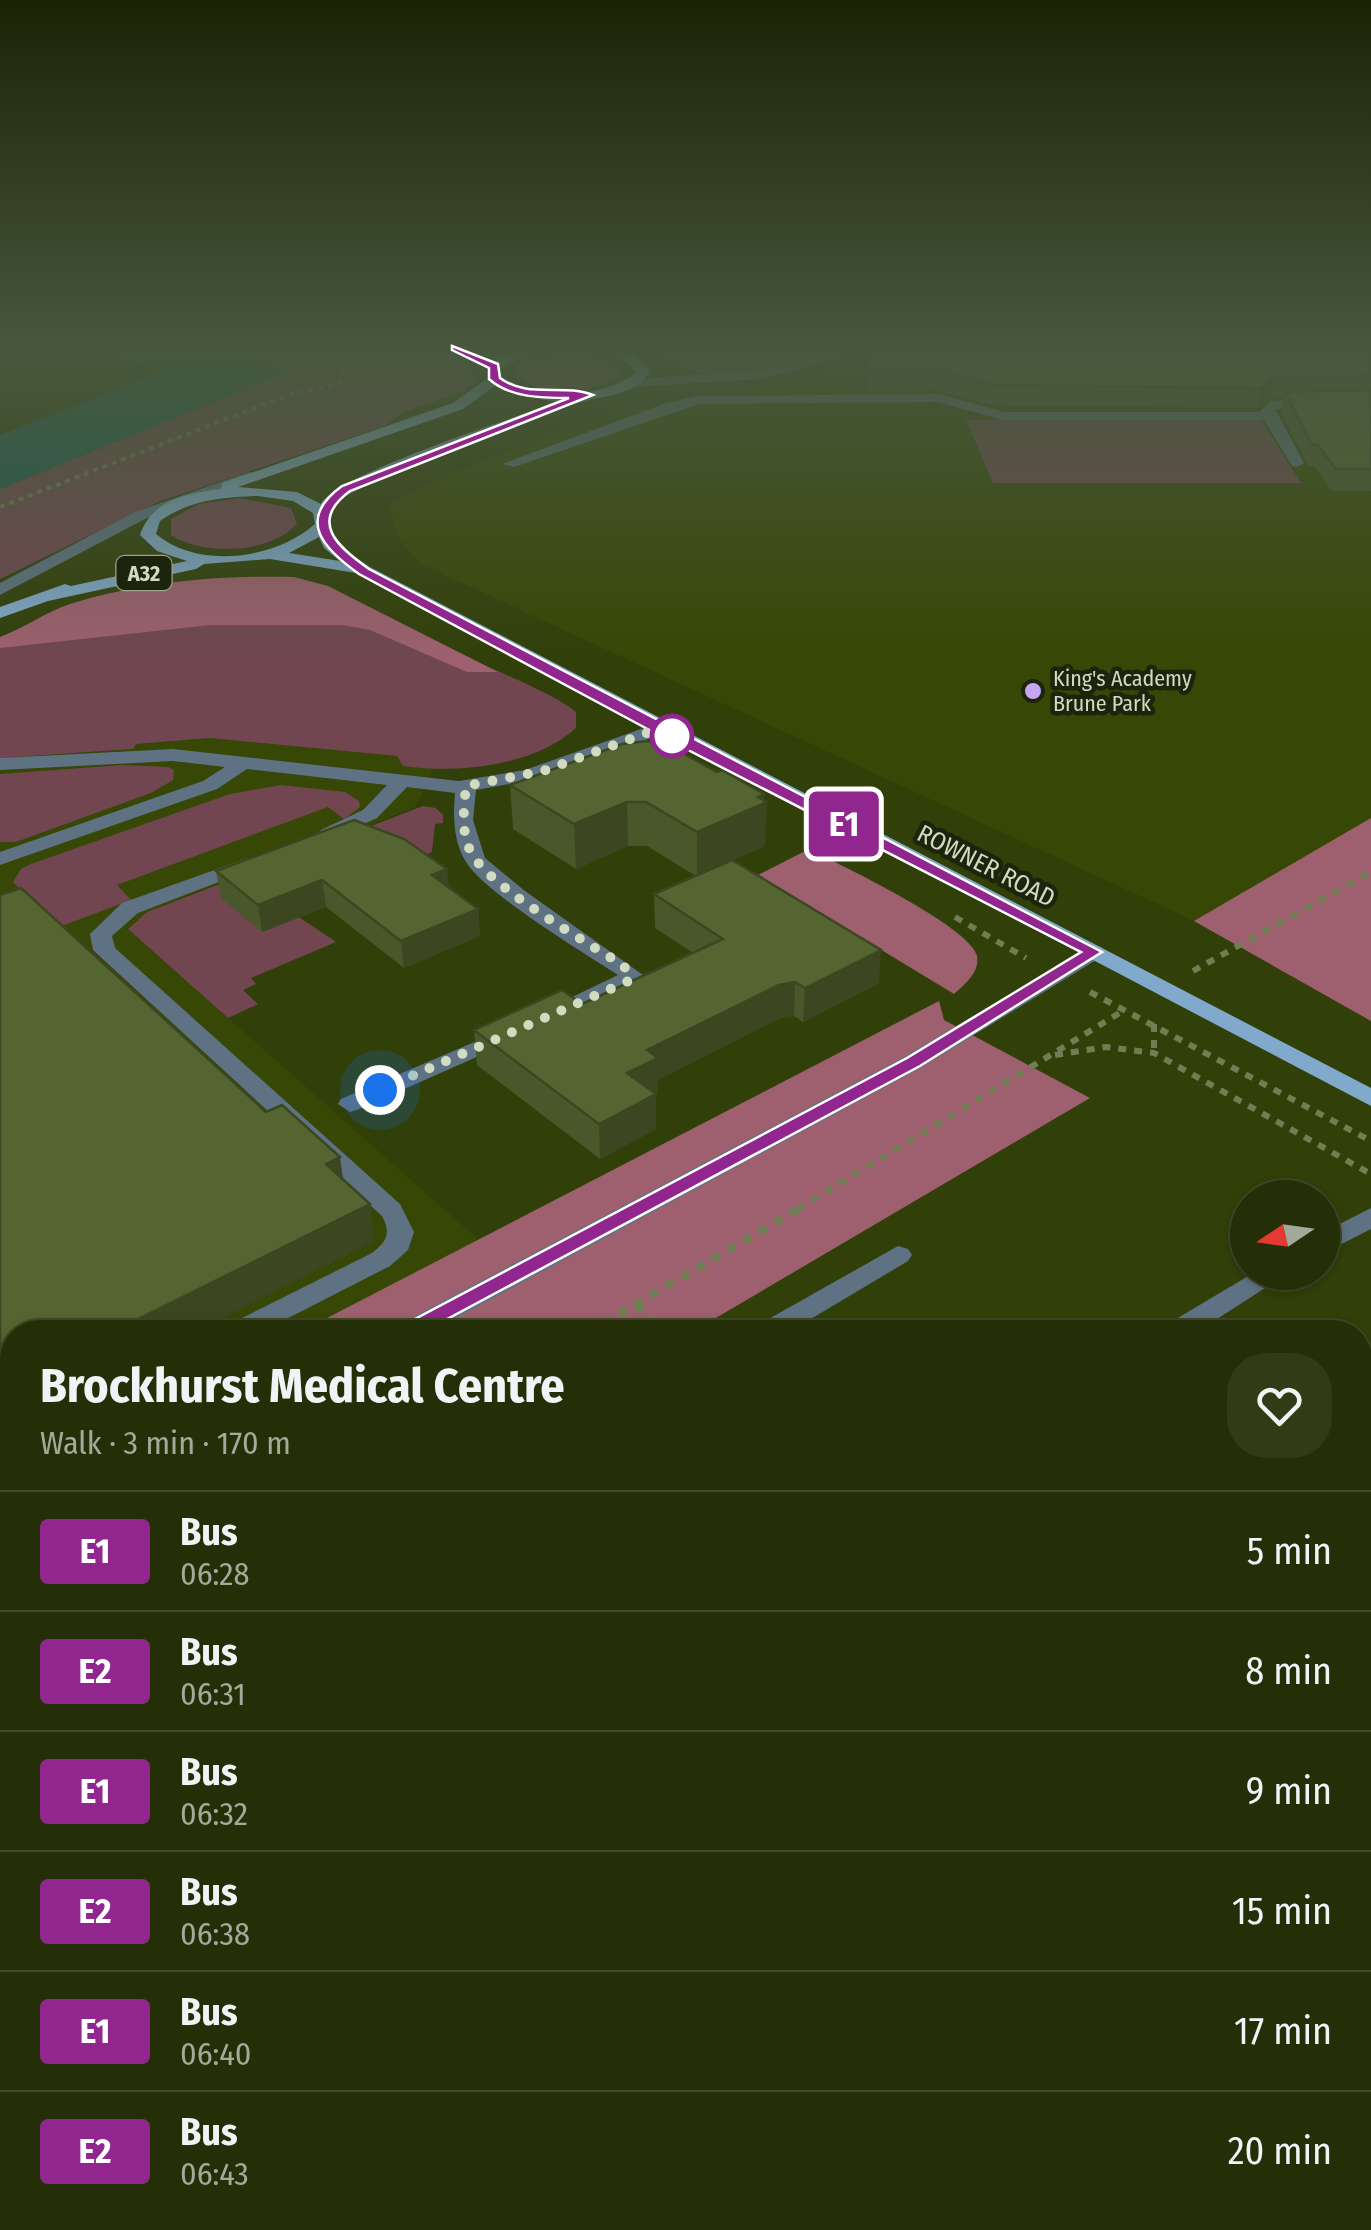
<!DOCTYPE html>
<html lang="en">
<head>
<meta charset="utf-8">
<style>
  :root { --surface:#252f07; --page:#313b15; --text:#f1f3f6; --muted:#a3a99b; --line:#424a28 }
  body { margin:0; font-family:"Fira Sans Condensed",sans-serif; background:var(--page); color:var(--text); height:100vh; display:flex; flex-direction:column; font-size:38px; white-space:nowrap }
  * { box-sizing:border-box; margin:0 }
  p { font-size:32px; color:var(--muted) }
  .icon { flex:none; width:55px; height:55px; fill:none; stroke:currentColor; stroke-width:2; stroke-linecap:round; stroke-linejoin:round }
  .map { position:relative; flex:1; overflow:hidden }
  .sheet { position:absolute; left:0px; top:1320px; width:1372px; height:910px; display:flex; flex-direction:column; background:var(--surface); border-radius:40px 40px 0 0; box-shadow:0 2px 8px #0004,0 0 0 2px var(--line) }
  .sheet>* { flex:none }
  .badge { padding:0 20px; border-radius:8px; font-size:35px; line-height:65px }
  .needle { width:65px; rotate:257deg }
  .tools { position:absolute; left:1230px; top:1180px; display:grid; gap:20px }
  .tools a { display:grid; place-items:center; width:110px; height:110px; border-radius:50%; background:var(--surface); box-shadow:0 2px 8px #0004,0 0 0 2px var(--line); font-size:50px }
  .you { position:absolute; width:50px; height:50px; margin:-25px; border:8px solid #fff; border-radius:50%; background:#1a73e8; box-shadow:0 0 0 15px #1a73e833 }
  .map>.badge { position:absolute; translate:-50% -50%; box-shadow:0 0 0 5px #fff }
  .round { display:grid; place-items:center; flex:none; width:105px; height:105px; border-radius:40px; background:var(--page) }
  .head { display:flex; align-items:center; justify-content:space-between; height:170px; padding:0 40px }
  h1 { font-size:48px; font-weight:700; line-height:75px }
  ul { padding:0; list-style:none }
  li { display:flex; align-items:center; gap:30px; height:120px; padding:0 40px; border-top:2px solid var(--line) }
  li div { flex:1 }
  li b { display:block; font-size:38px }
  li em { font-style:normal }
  li .badge { min-width:110px; font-weight:700; text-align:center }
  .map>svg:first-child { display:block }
  .built { fill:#374705 }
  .green { fill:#714651 }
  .forest { fill:#9e606f }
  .water { fill:#1a5c54 }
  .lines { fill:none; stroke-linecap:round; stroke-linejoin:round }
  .path-far3 { stroke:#717e53; stroke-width:4; stroke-dasharray:5 5; stroke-linecap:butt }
  .path-far2 { stroke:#717e53; stroke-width:6; stroke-dasharray:8 8; stroke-linecap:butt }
  .path-far1 { stroke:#717e53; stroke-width:8; stroke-dasharray:9 9; stroke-linecap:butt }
  .path { stroke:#717e53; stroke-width:10; stroke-dasharray:11 11; stroke-linecap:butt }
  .minor { fill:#5e7283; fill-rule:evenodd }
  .major { fill:#80a9cb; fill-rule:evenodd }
  .wall { fill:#49572a }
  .shaded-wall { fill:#3c4722 }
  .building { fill:#556531; stroke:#3c4722; stroke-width:2.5 }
  .line { fill:#91268e; stroke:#fff; stroke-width:2.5 }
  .walk { stroke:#d0dbbf; stroke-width:10; stroke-dasharray:0 18 }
  .poi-dot { fill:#c6a6f0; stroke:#1d240e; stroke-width:4 }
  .stop-dot { fill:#fff; stroke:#91268e; stroke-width:5 }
  .labels { text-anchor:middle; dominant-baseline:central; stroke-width:9; stroke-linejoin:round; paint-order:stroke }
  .shield { fill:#1d240e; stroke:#9aa48a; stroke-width:2.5 }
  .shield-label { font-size:22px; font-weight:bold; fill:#d0dbbf }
  .far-poi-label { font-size:22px; fill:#d0dbbf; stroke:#1d240e; text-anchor:start }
  .street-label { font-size:25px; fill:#d0dbbf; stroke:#1d240e }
</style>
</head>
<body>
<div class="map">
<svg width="1371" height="2230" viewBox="0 0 1371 2230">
  <rect width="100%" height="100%" fill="#313f09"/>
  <g class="built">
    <path d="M913 348H1371V818L1226 903 1371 1021 1194 921 421 564 399 539 389 505 459 470 605 413 833 371Z"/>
    <path d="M210 738 397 756 403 766 433 769 416 807 147 912 128 929 480 1241 300 1332H12V1479L0 1486V758L133 749 136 744Z"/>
  </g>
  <g class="green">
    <path d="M189 348H440L464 357 476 381 468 389 402 413 385 426 158 502 0 579V489L284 373 272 365Z"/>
    <path d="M653 348H847C796 363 694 399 653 348Z"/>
    <path d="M570 353 603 357 621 367V373C599 395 532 399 512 372L523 361Z"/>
    <path d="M1260 418 1301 483H993L966 420Z"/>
    <path d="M240 498 291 508 297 524C269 554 204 556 171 535V519L198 504Z"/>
    <path d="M242 619C279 620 321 615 357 621 393 626 552 689 576 712V728C535 766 456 774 403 766L397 756 210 738 136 744 133 749 0 758V643Z"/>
    <path d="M123 765 168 767 174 770 173 780 151 793 16 842H0V774Z"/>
    <path d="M281 785 345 792 359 801 360 807 344 819 328 807 117 885 131 900 59 927 13 882 21 869 31 864 230 794Z"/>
    <path d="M423 806 436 808 443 815V823L435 824 432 852 299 917 336 942 251 978 256 984 243 990 258 1004 228 1018 128 929 147 912Z"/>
  </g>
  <g class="forest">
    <path d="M294 577 328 586 498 672H467L370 630 343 625H211L0 648V637C24 628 46 612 70 604 140 582 221 575 294 577Z"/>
    <path d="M1371 818V1021L1194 921Z"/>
    <path d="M809 849C840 865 970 926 977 956 980 972 965 984 954 994L758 875Z"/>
    <path d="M939 1001 944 1020 1090 1098 692 1332H300Z"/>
    <path d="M12 1479V1733L0 1740V1486Z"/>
  </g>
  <path class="water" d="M59 348C101 348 261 343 284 373L0 489V435L166 370Z"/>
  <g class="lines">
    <path class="path-far3" d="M0 507 288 395 339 384 347 364 332 353 247 348"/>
    <g class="path-far2">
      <path d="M955 917 1026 958"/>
      <path d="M1193 971 1371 872"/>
      <path d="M1090 992 1371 1141"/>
      <path d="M1154 1024V1053"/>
      <path d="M1055 1055 1106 1047 1154 1053 1371 1174"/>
      <path d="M798 1209 1126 1009"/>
    </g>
    <g class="path-far1">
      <path d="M636 1305 664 1332"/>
      <path d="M588 1332 802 1207"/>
      <path d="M6 1660 12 1657"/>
    </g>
    <g class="path">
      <path d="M0 1664 11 1658"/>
      <path d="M857 2230 859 2218"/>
    </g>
    <g class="minor">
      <path d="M449 348H466L501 367 489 370Z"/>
      <path d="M532 348H550L543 352Z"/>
      <path d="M855 348H877L761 379 632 387 625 383 632 379 761 371Z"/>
      <path d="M939 394 1004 412H1259L1270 401 1371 398V406L1275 409 1304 463 1297 467 1292 466 1264 420H1003L938 402 699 404 514 467 502 464 666 403 699 396Z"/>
      <path d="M249 472 262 475 147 518 0 595V583L135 512Z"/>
      <path d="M658 723 665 725V733L536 779 476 790 473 820 485 858 525 891 643 975 626 992 551 1023 543 1021 539 1016 543 1011 618 975C583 952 485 893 466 862 453 842 453 815 455 793L407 787 377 818 328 840 318 834 321 830 363 810 387 785 247 769 217 789 0 865V852L203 781 225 767 173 761 0 770V758L173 749 459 781 525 770Z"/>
      <path d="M248 858 255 860V868L138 913 112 936 115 948 400 1204 414 1232 408 1250 390 1266 261 1332H224L228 1325 370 1254C386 1243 392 1234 382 1216L93 950 90 934 122 903Z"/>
      <path d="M1093 945 1101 947 1104 952 1101 957 922 1067 430 1332H394L398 1325 904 1057Z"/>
      <path d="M505 1029 513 1031 517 1036 513 1041 359 1109 350 1112 338 1104 341 1099Z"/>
      <path d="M1371 1208V1229L1322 1254V1233Z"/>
      <path d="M898 1246 908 1249 912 1255 908 1261 789 1332H754L758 1325Z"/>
      <path d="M1255 1272H1290L1197 1332H1162L1166 1325Z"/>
      <path d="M12 1437V1461L0 1465V1441Z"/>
      <path d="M12 1551V1580L0 1585V1556Z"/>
      <path d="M1360 1577 1371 1581V1609L1360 1605Z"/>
      <path d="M12 2205V2218H51L46 2230H0L1 2215Z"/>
    </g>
    <path class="major" d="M552 348 525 355 501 369 502 377C543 401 594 399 634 375L636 371 621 357 588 348 630 351 650 370C639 395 606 395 584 401 551 410 352 485 337 502 333 507 330 519 331 524 333 545 354 556 370 567L1371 1088V1106L356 573 270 559 204 564 196 569 48 601 0 618V607L65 584 71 586 187 561 157 551 140 535C151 500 188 493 221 489L222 483 453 403 488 378 489 364 516 349ZM496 385 523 396 557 402C517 417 335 475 321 504L297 492 238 487 463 409ZM258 496 293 501 313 513 315 524C276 559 198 570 156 534L160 521C189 500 223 497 258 496ZM319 537 324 548 340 561 289 553Z"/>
  </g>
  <g class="wall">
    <path d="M1371 348V491H1332L1314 466H1308L1281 413 1284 397H1270L1257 408 992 405 939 390 867 391 868 352Z"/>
    <path d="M510 785 764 800 765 846 733 860 879 983 803 1022 794 1016 778 1019 658 1080V1093L656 1094V1129L600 1159 477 1065 474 1030 582 1004 693 953 655 928 654 894 696 876 647 846H628L576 869 513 829Z"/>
    <path d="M216 871 449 888 478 909 480 936 404 968 326 907 262 932 221 898Z"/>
    <path d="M705 2218H801L809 2230H712Z"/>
    <path d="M911 2218H1149L1131 2230H909Z"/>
  </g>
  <g class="shaded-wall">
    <path d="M1273 377 1270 397 1257 408 1261 388Z"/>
    <path d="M764 794V803L767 802 765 846 697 876V832Z"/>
    <path d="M627 802 628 846 576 869 574 824Z"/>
    <path d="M447 869 450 896 432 875Z"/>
    <path d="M322 880 326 907 262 932 258 905Z"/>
    <path d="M478 909 480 936 404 968 401 941Z"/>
    <path d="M881 950 879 983 803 1022 805 988Z"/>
    <path d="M795 982 794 1016 778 1019 658 1080V1093L656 1094V1129L600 1159 599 1124 627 1073 647 1050 779 985Z"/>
    <path d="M340 1157 345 1194 326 1164Z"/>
    <path d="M370 1204 375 1241 195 1332H112Z"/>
    <path d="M12 1382V1426L0 1432V1388Z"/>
    <path d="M12 2069V2096L0 2106V2079Z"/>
    <path d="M316 2218H338L327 2230H306Z"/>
    <path d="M1095 2218H1149L1131 2230H1076Z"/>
  </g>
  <g class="building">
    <path d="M1111 348H1371V375L1273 377 1261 388 994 385 940 370 868 371V352Z"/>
    <path d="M1371 390V469H1336L1318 445H1312L1285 392Z"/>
    <path d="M647 741 666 744 717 772 722 770 764 794 758 797 767 802 697 832 646 802H627L574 824 510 785 622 744Z"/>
    <path d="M354 820 404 839 447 869 432 875 478 909 401 941 322 880 258 905 216 871Z"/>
    <path d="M732 860 881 950 805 988 795 982 779 985 647 1050 658 1058 627 1073 656 1094 599 1124 474 1030 562 990 582 1004 723 939 654 894Z"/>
    <path d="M21 888 266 1112 282 1105 340 1157 326 1164 370 1204 112 1332H12V1382L0 1388V895Z"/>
    <path d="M12 1975V2069L0 2079V1986Z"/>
    <path d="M204 2218H316L306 2230H193Z"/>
    <path d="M717 2218H801L809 2230H724Z"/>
    <path d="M914 2218H1095L1076 2230H922Z"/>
  </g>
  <linearGradient id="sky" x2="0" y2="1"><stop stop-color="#1b2305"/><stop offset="0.53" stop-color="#48583e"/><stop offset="1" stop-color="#48583e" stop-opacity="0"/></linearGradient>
  <rect width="1371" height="660" fill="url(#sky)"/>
  <path class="line" d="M452 346 498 364 500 378C528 399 564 383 593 395L350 491C308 522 338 547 369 569L1102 952 920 1066 408 1340 397 1332 400 1327 907 1058 1081 952 653 732 359 574C324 549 295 520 342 486L569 398C543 398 510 398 489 379V368L452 350Z"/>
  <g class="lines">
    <path class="walk" d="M380 1090 631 980 624 966C589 943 482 884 469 848 461 828 464 807 466 786L543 771 658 729 672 736"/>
  </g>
  <circle class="poi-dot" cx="1033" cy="691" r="10"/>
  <circle class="stop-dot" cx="672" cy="736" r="20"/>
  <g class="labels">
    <rect class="shield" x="116.5" y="556" width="55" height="34" rx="8"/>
    <g class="shield-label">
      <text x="144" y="573">A32</text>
    </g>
    <g class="far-poi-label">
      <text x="1053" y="678">King's Academy<tspan x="1053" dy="25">Brune Park</tspan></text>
    </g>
    <g class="street-label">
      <text transform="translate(986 866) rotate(27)">ROWNER ROAD</text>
    </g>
  </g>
</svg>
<div class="tools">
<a><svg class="needle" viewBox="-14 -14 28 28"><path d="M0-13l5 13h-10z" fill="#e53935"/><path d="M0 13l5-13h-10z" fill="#a3a99b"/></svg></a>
</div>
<div class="you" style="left:380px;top:1090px"></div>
<b class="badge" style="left:844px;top:824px;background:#91268e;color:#fff">E1</b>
<section class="sheet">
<div class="head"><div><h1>Brockhurst Medical Centre</h1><p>Walk · 3 min · 170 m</p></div><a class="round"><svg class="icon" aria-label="heart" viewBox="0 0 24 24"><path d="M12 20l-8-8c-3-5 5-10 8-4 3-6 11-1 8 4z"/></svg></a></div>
<ul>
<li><span class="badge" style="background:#91268e;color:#fff">E1</span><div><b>Bus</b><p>06:28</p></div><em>5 min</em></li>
<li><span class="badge" style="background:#91268e;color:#fff">E2</span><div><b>Bus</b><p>06:31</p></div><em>8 min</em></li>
<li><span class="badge" style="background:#91268e;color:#fff">E1</span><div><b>Bus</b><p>06:32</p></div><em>9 min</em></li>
<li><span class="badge" style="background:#91268e;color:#fff">E2</span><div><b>Bus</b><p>06:38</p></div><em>15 min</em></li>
<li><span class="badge" style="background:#91268e;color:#fff">E1</span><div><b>Bus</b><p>06:40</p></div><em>17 min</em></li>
<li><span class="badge" style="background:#91268e;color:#fff">E2</span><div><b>Bus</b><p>06:43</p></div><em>20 min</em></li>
</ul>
</section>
</div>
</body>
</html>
